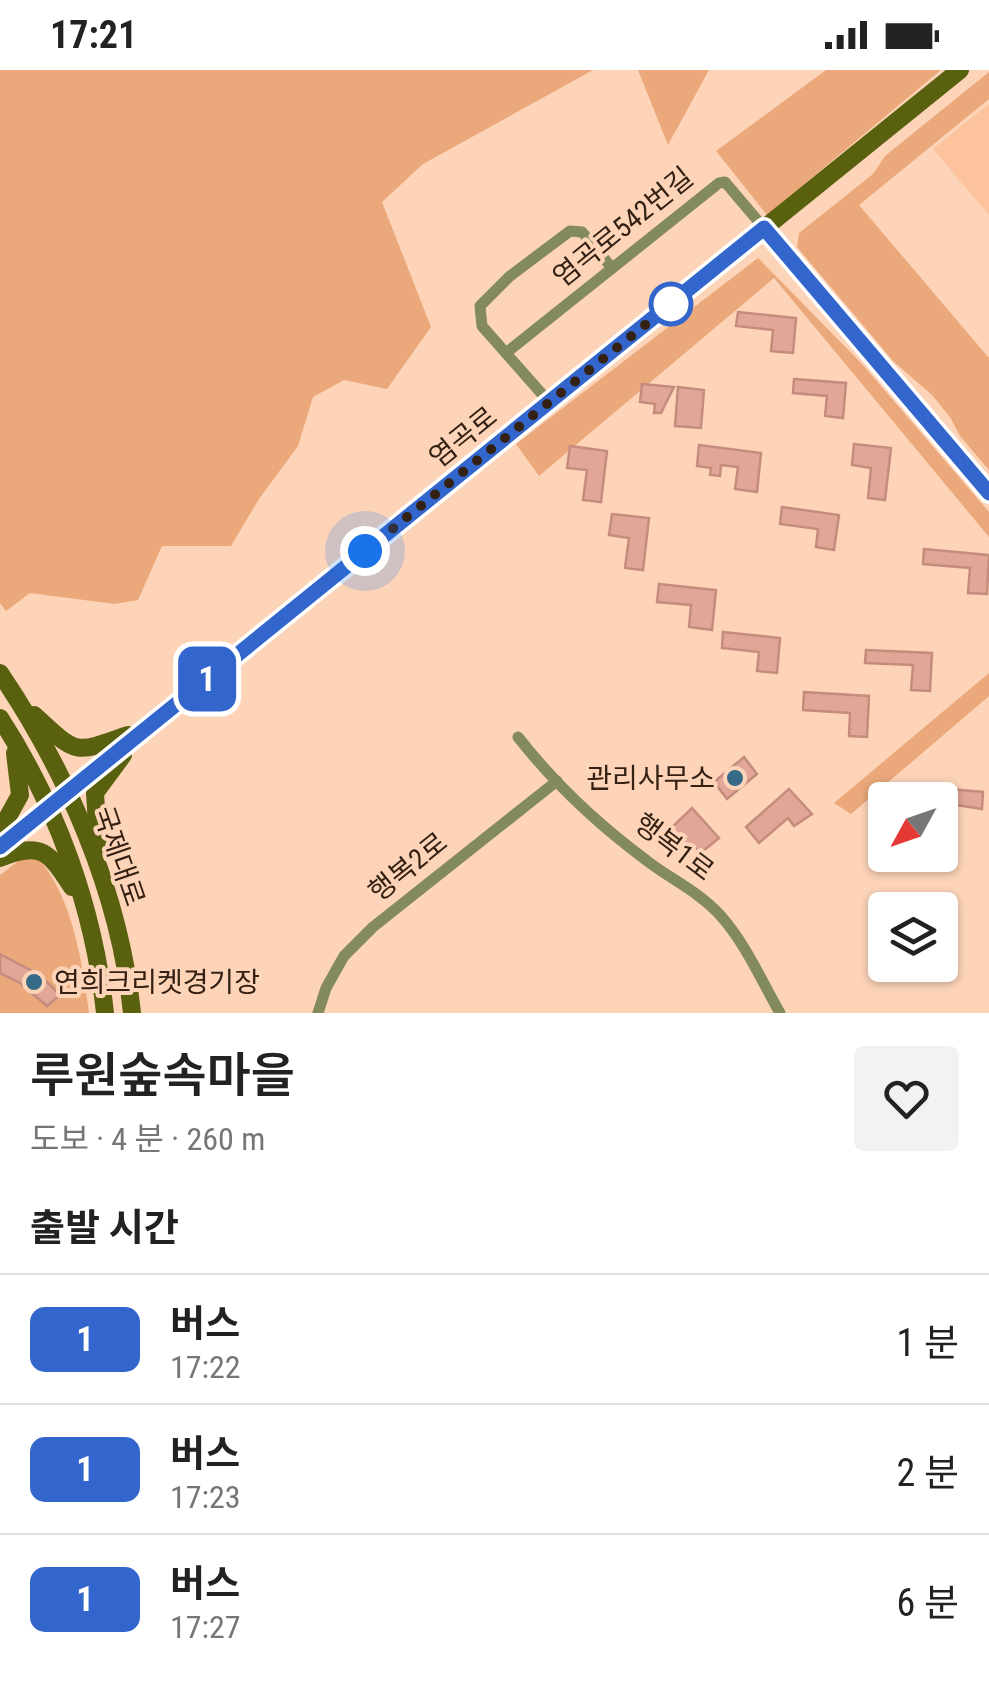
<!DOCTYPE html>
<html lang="ko">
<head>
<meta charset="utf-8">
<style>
  :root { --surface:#fff; --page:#f2f2f2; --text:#222; --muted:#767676; --line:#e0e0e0 }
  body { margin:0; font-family:"Roboto Condensed","Noto Sans KR",sans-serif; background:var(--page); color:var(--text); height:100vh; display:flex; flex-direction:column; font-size:38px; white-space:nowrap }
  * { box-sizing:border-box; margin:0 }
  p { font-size:32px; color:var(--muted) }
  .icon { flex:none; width:55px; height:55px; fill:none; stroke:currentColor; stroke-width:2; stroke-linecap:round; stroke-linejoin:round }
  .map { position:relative; height:943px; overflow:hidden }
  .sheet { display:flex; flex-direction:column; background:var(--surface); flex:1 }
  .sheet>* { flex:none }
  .badge { padding:0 20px; border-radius:15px; font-size:35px; line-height:65px }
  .needle { width:65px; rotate:230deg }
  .fabs { position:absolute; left:868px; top:712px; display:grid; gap:20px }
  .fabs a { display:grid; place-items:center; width:90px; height:90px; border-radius:10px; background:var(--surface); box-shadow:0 2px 8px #0004; font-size:50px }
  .you { position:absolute; width:50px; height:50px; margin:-25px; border:8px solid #fff; border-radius:50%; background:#1a73e8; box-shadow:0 0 0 15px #1a73e833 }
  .map>.badge { position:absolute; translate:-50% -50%; box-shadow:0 0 0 5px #fff }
  h2 { padding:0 30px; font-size:38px; line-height:90px }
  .round { display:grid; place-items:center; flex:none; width:105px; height:105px; border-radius:10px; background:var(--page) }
  .overview { display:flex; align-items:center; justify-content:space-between; height:170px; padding:0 30px }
  h1 { font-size:48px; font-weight:600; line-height:75px }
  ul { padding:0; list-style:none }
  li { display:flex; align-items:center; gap:30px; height:130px; padding:0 30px; border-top:2px solid var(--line) }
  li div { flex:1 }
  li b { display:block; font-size:38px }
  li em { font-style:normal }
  li .badge { min-width:110px; font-weight:700; text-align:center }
  .status { display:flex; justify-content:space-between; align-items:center; height:70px; padding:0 50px; background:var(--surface); direction:ltr }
  .status svg { height:28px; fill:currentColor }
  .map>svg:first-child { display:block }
  .built { fill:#fcc39c }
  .green { fill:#eba97b }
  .building { fill:#e1a697; stroke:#c58c7d; stroke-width:2.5 }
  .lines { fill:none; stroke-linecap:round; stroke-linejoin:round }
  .minor { stroke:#838a5b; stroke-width:11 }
  .secondary { stroke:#59610f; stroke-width:18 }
  .line-casing { stroke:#fff; stroke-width:22 }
  .line { stroke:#36c; stroke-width:15 }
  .walk { stroke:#342114; stroke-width:10; stroke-dasharray:0 18 }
  .stop-dot { fill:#fff; stroke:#36c; stroke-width:5 }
  .poi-dot { fill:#376a87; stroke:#fdd4b8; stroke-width:4 }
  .labels { text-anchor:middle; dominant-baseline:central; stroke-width:8; stroke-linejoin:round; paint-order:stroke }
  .street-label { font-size:28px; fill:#342114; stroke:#fdd4b8 }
  .poi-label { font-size:28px; fill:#342114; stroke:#fdd4b8; text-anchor:end }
</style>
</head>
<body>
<div class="status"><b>17:21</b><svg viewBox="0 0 49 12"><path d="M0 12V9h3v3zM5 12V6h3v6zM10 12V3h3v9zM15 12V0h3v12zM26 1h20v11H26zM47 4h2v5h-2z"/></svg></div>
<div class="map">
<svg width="989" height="943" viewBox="0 0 989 943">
  <rect width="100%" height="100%" fill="#fdd4b8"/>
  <path class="built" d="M989 34V145L933 79Z"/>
  <g class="green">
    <path d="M0 0H593L423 94 382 132 431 257 387 319 344 310 313 327 298 376 259 429 231 476H162L138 530 115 534 30 523 6 541 0 533Z"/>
    <path d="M638 0H709L668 75Z"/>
    <path d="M826 0H941L767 145 716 81Z"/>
    <path d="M989 2V29L859 135 989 288V400L960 366 950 347 932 325 894 292 797 177 799 163 873 104 885 86Z"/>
    <path d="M758 188 863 295 989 442V467L774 208 539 406 516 374Z"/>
    <path d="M989 603V626L851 744 834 733Z"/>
    <path d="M25 786 38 788C73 828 82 892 89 943H0V805Z"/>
  </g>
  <g class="building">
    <path d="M738 242 796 248 793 283 771 281 773 260 736 256Z"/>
    <path d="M794 309 846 313 843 348 825 346 827 326 793 323Z"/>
    <path d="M642 314 674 317 661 343H654L655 334 640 332Z"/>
    <path d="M678 317 704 320 701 358 675 356Z"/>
    <path d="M854 374 891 378 885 430 868 428 871 398 852 395Z"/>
    <path d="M699 375 761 383 757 422 735 419 738 397 721 395 720 406 710 405 711 398 697 396Z"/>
    <path d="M570 376 607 381 601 432 583 430 587 400 567 398Z"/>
    <path d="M782 437 839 445 834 480 816 477 818 459 780 454Z"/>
    <path d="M612 444 649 448 643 500 625 498 629 468 609 465Z"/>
    <path d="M924 479 989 485 987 524 968 523 970 498 923 494Z"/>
    <path d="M659 514 716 520 712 560 689 557 691 535 657 532Z"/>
    <path d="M723 562 780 568 777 603 757 601 759 582 722 578Z"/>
    <path d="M866 580 932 583 930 621 911 620 913 595 865 593Z"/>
    <path d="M804 622 869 626 867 667 849 666 850 643 803 640Z"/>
    <path d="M744 687 757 704 727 729 714 712Z"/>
    <path d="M926 717 983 722 982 739 925 730Z"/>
    <path d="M789 719 812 744 794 756 788 748 759 773 746 757Z"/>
    <path d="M692 738 719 768 703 781 689 776 681 767H675L669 760Z"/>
    <path d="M0 884 40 905 60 925 47 936 20 913 0 903Z"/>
  </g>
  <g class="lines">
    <g class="minor">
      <path d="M506 283 719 113 725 112 989 423"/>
      <path d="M549 332 482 256 480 236 510 206 570 161 582 162 612 198"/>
      <path d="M518 667C554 713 599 755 646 790 670 809 698 821 720 845 746 874 761 910 780 943"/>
      <path d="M318 943 326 918 344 886 373 857 557 711"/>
    </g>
    <g class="secondary">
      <path d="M0 603C67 702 120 823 132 943"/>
      <path d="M34 645C77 684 72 685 128 665"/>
      <path d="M0 648C57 736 94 838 105 943"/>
      <path d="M0 761 20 725 15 683"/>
      <path d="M0 776 960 0"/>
      <path d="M99 785 95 723 123 685"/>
      <path d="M0 788C42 771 49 782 72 817"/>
    </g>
  </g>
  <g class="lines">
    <g class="line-casing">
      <path id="line" d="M0 777 764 158 989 423"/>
    </g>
    <use href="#line" class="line"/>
    <path class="walk" d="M365 481 671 234"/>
  </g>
  <circle class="stop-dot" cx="671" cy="234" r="20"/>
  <g class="poi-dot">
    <circle cx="735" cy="708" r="10"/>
    <circle cx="34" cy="912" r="10"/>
  </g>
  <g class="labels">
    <g class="street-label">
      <text transform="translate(623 157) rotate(-39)">염곡로542번길</text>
      <text transform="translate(463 367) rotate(-39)">염곡로</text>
      <text transform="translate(674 777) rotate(37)">행복1로</text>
      <text transform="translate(119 786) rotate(71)">국제대로</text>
      <text transform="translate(408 797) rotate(-39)">행복2로</text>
    </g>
    <g class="poi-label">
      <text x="715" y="708">관리사무소</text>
      <text x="54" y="912" text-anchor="start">연희크리켓경기장</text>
    </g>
  </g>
</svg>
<div class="fabs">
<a><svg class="needle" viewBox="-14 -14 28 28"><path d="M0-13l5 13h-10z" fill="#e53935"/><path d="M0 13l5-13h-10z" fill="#767676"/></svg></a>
<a><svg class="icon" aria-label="layers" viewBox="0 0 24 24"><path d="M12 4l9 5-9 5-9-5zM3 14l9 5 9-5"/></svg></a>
</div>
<div class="you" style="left:365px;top:481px"></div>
<b class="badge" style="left:207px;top:609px;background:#36c;color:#fff">1</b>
</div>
<section class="sheet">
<div class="overview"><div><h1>루원숲속마을</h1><p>도보 · 4 분 · 260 m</p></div><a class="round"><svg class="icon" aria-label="heart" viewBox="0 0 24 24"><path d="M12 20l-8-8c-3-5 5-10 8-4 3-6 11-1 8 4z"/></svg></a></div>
<h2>출발 시간</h2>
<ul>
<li><span class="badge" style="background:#36c;color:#fff">1</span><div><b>버스</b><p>17:22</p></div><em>1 분</em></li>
<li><span class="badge" style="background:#36c;color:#fff">1</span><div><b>버스</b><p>17:23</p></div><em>2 분</em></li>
<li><span class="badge" style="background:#36c;color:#fff">1</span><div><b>버스</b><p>17:27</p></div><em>6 분</em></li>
</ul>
</section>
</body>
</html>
